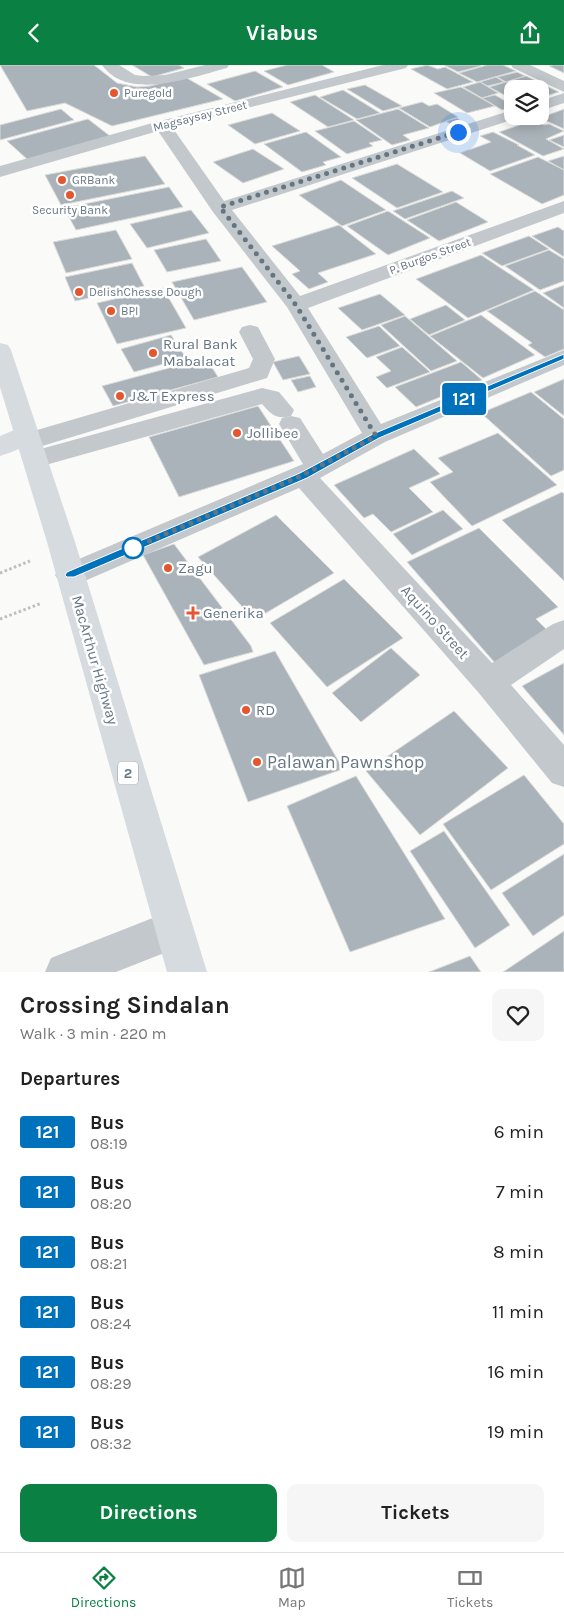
<!DOCTYPE html>
<html lang="en">
<head>
<meta charset="utf-8">
<style>
  :root { --surface:#fff; --page:#f6f6f6; --text:#222; --muted:#767676; --line:#e0e0e0; --accent:#0b8043 }
  body { margin:0; font-family:Karla,sans-serif; background:var(--page); color:var(--text); height:100vh; display:flex; flex-direction:column; font-size:19px; white-space:nowrap }
  * { box-sizing:border-box; margin:0 }
  p { font-size:16px; color:var(--muted) }
  .icon { flex:none; width:28px; height:28px; fill:none; stroke:currentColor; stroke-width:2; stroke-linecap:round; stroke-linejoin:round }
  .map { position:relative; height:907px; overflow:hidden }
  .sheet { display:flex; flex-direction:column; background:var(--surface); flex:1 }
  .sheet>* { flex:none }
  .badge { padding:0 10px; border-radius:4px; font-size:18px; line-height:32px }
  .buttons { position:absolute; left:504px; top:15px; display:grid; gap:10px }
  .buttons a { display:grid; place-items:center; width:45px; height:45px; border-radius:10px; background:var(--surface); box-shadow:0 2px 12px #0003; font-size:25px }
  .you { position:absolute; width:25px; height:25px; margin:-12px; border:4px solid #fff; border-radius:50%; background:#1a73e8; box-shadow:0 0 0 8px #1a73e833 }
  .map>.badge { position:absolute; translate:-50% -50%; box-shadow:0 0 0 2px #fff }
  h2 { padding:0 20px; font-size:19px; line-height:45px }
  .round { display:grid; place-items:center; flex:none; width:52px; height:52px; border-radius:10px; background:var(--page) }
  .overview { display:flex; align-items:center; justify-content:space-between; height:85px; padding:0 20px }
  h1 { font-size:24px; font-weight:700; line-height:38px }
  .cta { display:flex; gap:10px; margin-top:auto; padding:10px 20px }
  .cta a { flex:1; height:58px; border-radius:10px; background:var(--accent); color:#fff; font-size:20px; font-weight:700; line-height:58px; text-align:center }
  .cta a+a { background:var(--page); color:var(--text) }
  ul { padding:0; list-style:none }
  li { display:flex; align-items:center; gap:15px; height:60px; padding:0 20px }
  li div { flex:1 }
  li b { display:block; font-size:19px }
  li em { font-style:normal }
  li .badge { min-width:55px; font-weight:700; text-align:center }
  header { display:flex; justify-content:space-between; align-items:center; height:65px; padding:0 20px; background:var(--accent); color:#fff; font-size:22px; font-weight:700 }
  .dock { display:flex; justify-content:space-around; align-items:center; height:70px; border-top:1px solid var(--line); background:var(--surface); font-size:14px; color:var(--muted) }
  .dock a { display:grid; justify-items:center; gap:2px }
  .dock .active { color:var(--accent) }
  .map>svg:first-child { display:block }
  .building { fill:#aab3b9; stroke:#dcdcda }
  .lines { fill:none; stroke-linecap:round; stroke-linejoin:round }
  .path { stroke:#bbbfc2; stroke-width:3; stroke-dasharray:2.5 2.5; stroke-linecap:butt }
  .minor { fill:#c3c8cc; fill-rule:evenodd }
  .major { fill:#d6dbdf; fill-rule:evenodd }
  .highway { fill:#d6dbdf; fill-rule:evenodd }
  .line { fill:#0072bc; stroke:#fff }
  .walk { stroke:#657683; stroke-width:5; stroke-dasharray:0 9 }
  .poi-dot { fill:#e4572e; stroke:#fff; stroke-width:2 }
  .stop-dot { fill:#fff; stroke:#0072bc; stroke-width:2.5 }
  .labels { text-anchor:middle; dominant-baseline:central; stroke-width:5; stroke-linejoin:round; paint-order:stroke }
  .far-poi-label { font-size:12px; fill:#657683; stroke:#fff; text-anchor:start }
  .far-street-label { font-size:12px; fill:#657683; stroke:#fff }
  .shield { fill:#fff; stroke:#939fa8; stroke-width:1 }
  .shield-label { font-size:14px; font-weight:bold; fill:#657683 }
  .poi-label { font-size:15px; fill:#657683; stroke:#fff; text-anchor:start }
  .street-label { font-size:15px; fill:#657683; stroke:#fff }
  .near-poi-label { font-size:18px; fill:#657683; stroke:#fff; text-anchor:start }
</style>
</head>
<body>
<header><svg class="icon" aria-label="back" viewBox="0 0 24 24"><path d="M15 5l-7 7 7 7"/></svg>Viabus<svg class="icon" aria-label="share" viewBox="0 0 24 24"><path d="M12 15V3M7 8l5-5 5 5M5 13v7h14v-7"/></svg></header>
<div class="map">
<svg width="564" height="907" viewBox="0 0 564 907">
  <rect width="100%" height="100%" fill="#fafaf8"/>
  <g class="building">
    <path d="M0 0H94L117 18 137 22 150 21 185 12 223 34 112 61 65 38 27 46Z"/>
    <path d="M132 0H179L184 3 152 12Z"/>
    <path d="M287 0H322L334 7 288 20 264 6Z"/>
    <path d="M427 0 438 4 445 2 473 17 447 24 411 4Z"/>
    <path d="M444 0H480L481 1 458 7Z"/>
    <path d="M487 0H503L516 6 477 17 459 8Z"/>
    <path d="M553 0H564V8L549 1Z"/>
    <path d="M255 6 283 22 235 36 207 19Z"/>
    <path d="M517 7 525 11 506 17 497 12Z"/>
    <path d="M526 11 559 27 540 33V24H512V34L489 22Z"/>
    <path d="M496 12 504 17 488 21 480 17Z"/>
    <path d="M480 17 498 28 482 33 463 22Z"/>
    <path d="M365 20 402 41 383 46 347 24Z"/>
    <path d="M461 22 495 41 467 48 434 28Z"/>
    <path d="M343 25 380 48 357 54 320 32Z"/>
    <path d="M315 30 354 55 328 62 290 37Z"/>
    <path d="M495 30 512 40V42L502 45 482 33Z"/>
    <path d="M422 37 429 41 437 39 458 52 430 62 399 43Z"/>
    <path d="M61 44 74 55 0 75V60Z"/>
    <path d="M398 44 429 63 403 70 410 75 392 80 356 55Z"/>
    <path d="M564 44V64L540 53Z"/>
    <path d="M272 48 300 66 255 79 228 60Z"/>
    <path d="M457 53 464 58 453 61 446 56Z"/>
    <path d="M88 54 110 71 28 95 7 76Z"/>
    <path d="M534 55 544 60 549 59 564 66 546 74 564 84 543 91 499 67Z"/>
    <path d="M354 56 382 75 369 78 373 81 347 89 315 66Z"/>
    <path d="M306 67 341 92 323 97 326 100 302 107 264 79Z"/>
    <path d="M493 67 519 80H517L535 90 490 106 460 88 491 77 480 71Z"/>
    <path d="M564 70V82L549 75Z"/>
    <path d="M253 84 284 104 243 118 213 97Z"/>
    <path d="M145 91 165 119 61 140 45 110Z"/>
    <path d="M564 91V105L548 96Z"/>
    <path d="M538 92 564 105V130L542 139 490 109Z"/>
    <path d="M397 99 443 127 397 143 352 113Z"/>
    <path d="M341 115 386 145 342 161 299 130Z"/>
    <path d="M169 122 183 142 76 165 64 143Z"/>
    <path d="M452 126 464 133 405 154 393 146Z"/>
    <path d="M456 137 488 157 439 176 407 155Z"/>
    <path d="M191 145 209 168 147 183 130 159Z"/>
    <path d="M388 146 430 173 388 190 347 161Z"/>
    <path d="M339 160 376 189 318 208 328 217 309 224 292 209 300 206 272 181Z"/>
    <path d="M558 162 564 166V192L532 171Z"/>
    <path d="M116 165 132 194 66 208 53 177Z"/>
    <path d="M529 171 549 184 502 201 482 188Z"/>
    <path d="M206 174 221 196 167 207 154 185Z"/>
    <path d="M549 185 564 194V216L540 225 505 201Z"/>
    <path d="M481 190 534 225 468 253 416 214Z"/>
    <path d="M132 198 144 221 75 236 65 212Z"/>
    <path d="M242 202 267 237 194 255 172 217Z"/>
    <path d="M564 220V243L543 228Z"/>
    <path d="M163 223 186 263 117 279 97 238Z"/>
    <path d="M535 226 564 245V284L545 292 528 280 532 278 487 246Z"/>
    <path d="M380 229 405 250 362 265 338 243Z"/>
    <path d="M446 240 465 255 429 270 410 254Z"/>
    <path d="M481 250 535 290 483 313 430 271Z"/>
    <path d="M405 251 457 296 431 306 381 260Z"/>
    <path d="M379 261 400 281 367 293 346 272Z"/>
    <path d="M171 270 186 293 134 307 121 284Z"/>
    <path d="M402 282 430 307 387 323 376 312 391 306 376 292Z"/>
    <path d="M299 291 310 309 283 315 273 297Z"/>
    <path d="M206 293 218 312 113 341 102 321Z"/>
    <path d="M461 297 482 315 416 342 395 322Z"/>
    <path d="M310 311 316 322 298 327 291 315Z"/>
    <path d="M564 314V351L534 327Z"/>
    <path d="M531 327 564 354V405L551 411 481 348Z"/>
    <path d="M258 341 294 396 179 432 149 372Z"/>
    <path d="M498 368 557 420 472 461 430 417 453 407 438 393Z"/>
    <path d="M414 384 440 409 409 423 433 447 391 467 373 449 364 453 334 420Z"/>
    <path d="M562 427 564 429V516L502 455Z"/>
    <path d="M443 445 463 464 412 490 393 469Z"/>
    <path d="M276 450 334 508 254 555 198 492Z"/>
    <path d="M479 463 558 542 536 554 550 568 495 598 407 497Z"/>
    <path d="M174 479 251 581 253 587 204 600 143 490Z"/>
    <path d="M344 514 403 573 327 622 270 558Z"/>
    <path d="M391 583 420 610 361 657 332 628Z"/>
    <path d="M275 586 343 704 248 737 199 610Z"/>
    <path d="M564 598V670L522 621Z"/>
    <path d="M454 646 508 703 420 770 366 706Z"/>
    <path d="M524 710 564 759V779L491 825 443 759Z"/>
    <path d="M356 711 445 854 350 887 287 741Z"/>
    <path d="M444 766 510 860 475 883 410 786Z"/>
    <path d="M564 789V850L533 871 502 828Z"/>
    <path d="M564 866V907H503Z"/>
    <path d="M470 891 481 907H429Z"/>
  </g>
  <g class="lines">
    <g class="path">
      <path d="M0 508 30 496"/>
      <path d="M0 554 42 538"/>
    </g>
    <g class="minor">
      <path d="M102 0H119L135 10 143 11 165 10 205 0H229L227 3C192 12 128 37 102 0Z"/>
      <path d="M383 0H408L406 3 172 62 224 136 506 47 512 45V51H519L518 53 232 145 300 231 564 136V148L308 243 381 359 564 285V300L385 377 320 413 492 598 553 559 564 555V584L511 620 564 680V722L552 718 478 627 299 423 80 518 70 521 60 518 55 510 60 502 303 399 279 359 282 353 291 351 300 353 323 389 362 368 287 242 213 147 158 66 0 112V101L156 57Z"/>
      <path d="M511 0H530L564 16V27L513 3Z"/>
      <path d="M564 28V38L540 46V36Z"/>
      <path d="M250 260 258 262 275 294 267 313 29 385 20 382 16 376 20 370 249 303 253 294 239 267 242 262Z"/>
      <path d="M262 323 279 327 294 345 291 351C276 355 271 349 262 339L35 403 26 400 22 394 26 388Z"/>
      <path d="M173 845 187 851 193 865 187 879 116 907H45L51 893Z"/>
    </g>
    <path class="major" d="M26 360 35 362 39 368C31 380 13 387 0 391V371Z"/>
    <path class="highway" d="M0 278 8 280 11 285 75 477 207 907H167L47 477 0 322Z"/>
  </g>
  <path class="line" d="M564 289V294L379 373 307 413 74 512H67L65 510 67 507 300 408 373 369Z"/>
  <g class="lines">
    <path class="walk" d="M133 483 303 410 376 371 296 240 220 142 458 67"/>
  </g>
  <g class="poi-dot">
    <circle cx="114" cy="28" r="5"/>
    <circle cx="62" cy="115" r="5"/>
    <circle cx="70" cy="130" r="5"/>
    <circle cx="79" cy="227" r="5"/>
    <circle cx="111" cy="246" r="5"/>
    <circle cx="153" cy="288" r="5"/>
    <circle cx="120" cy="331" r="5"/>
    <circle cx="237" cy="368" r="5"/>
    <circle cx="168" cy="503" r="5"/>
    <path d="M190.5 540.5h5v5h5v5h-5v5h-5v-5h-5v-5h5z"/>
    <circle cx="246" cy="645" r="5"/>
    <circle cx="257" cy="697" r="5"/>
  </g>
  <circle class="stop-dot" cx="133" cy="483" r="10"/>
  <g class="labels">
    <g class="far-poi-label">
      <text x="124" y="28">Puregold</text>
      <text x="72" y="115">GRBank</text>
      <text x="70" y="145" text-anchor="middle">Security Bank</text>
      <text x="89" y="227">DelishChesse Dough</text>
      <text x="121" y="246">BPI</text>
    </g>
    <g class="far-street-label">
      <text transform="translate(200 51) rotate(-14)">Magsaysay Street</text>
      <text transform="translate(430 191) rotate(-20)">P. Burgos Street</text>
    </g>
    <rect class="shield" x="118" y="696.5" width="20" height="23" rx="4"/>
    <g class="shield-label">
      <text x="128" y="708">2</text>
    </g>
    <g class="poi-label">
      <text x="163" y="279">Rural Bank<tspan x="163" dy="17">Mabalacat</tspan></text>
      <text x="130" y="331">J&amp;T Express</text>
      <text x="247" y="368">Jollibee</text>
      <text x="178" y="503">Zagu</text>
      <text x="203" y="548">Generika</text>
      <text x="256" y="645">RD</text>
    </g>
    <g class="street-label">
      <text transform="translate(435 557) rotate(48)">Aquino Street</text>
      <text transform="translate(95 595) rotate(74)">MacArthur Highway</text>
    </g>
    <g class="near-poi-label">
      <text x="267" y="697">Palawan Pawnshop</text>
    </g>
  </g>
</svg>
<div class="buttons">
<a><svg class="icon" aria-label="layers" viewBox="0 0 24 24"><path d="M12 4l9 5-9 5-9-5zM3 14l9 5 9-5"/></svg></a>
</div>
<div class="you" style="left:458px;top:67px"></div>
<b class="badge" style="left:464px;top:334px;background:#0072bc;color:#fff">121</b>
</div>
<section class="sheet">
<div class="overview"><div><h1>Crossing Sindalan</h1><p>Walk · 3 min · 220 m</p></div><a class="round"><svg class="icon" aria-label="heart" viewBox="0 0 24 24"><path d="M12 20l-8-8c-3-5 5-10 8-4 3-6 11-1 8 4z"/></svg></a></div>
<h2>Departures</h2>
<ul>
<li><span class="badge" style="background:#0072bc;color:#fff">121</span><div><b>Bus</b><p>08:19</p></div><em>6 min</em></li>
<li><span class="badge" style="background:#0072bc;color:#fff">121</span><div><b>Bus</b><p>08:20</p></div><em>7 min</em></li>
<li><span class="badge" style="background:#0072bc;color:#fff">121</span><div><b>Bus</b><p>08:21</p></div><em>8 min</em></li>
<li><span class="badge" style="background:#0072bc;color:#fff">121</span><div><b>Bus</b><p>08:24</p></div><em>11 min</em></li>
<li><span class="badge" style="background:#0072bc;color:#fff">121</span><div><b>Bus</b><p>08:29</p></div><em>16 min</em></li>
<li><span class="badge" style="background:#0072bc;color:#fff">121</span><div><b>Bus</b><p>08:32</p></div><em>19 min</em></li>
</ul>
<div class="cta"><a>Directions</a><a>Tickets</a></div>
</section>
<nav class="dock">
<a class="active"><svg class="icon" aria-label="directions" viewBox="0 0 24 24"><path d="M12 3l9 9-9 9-9-9zM9 14v-3h6M13 9l2 2-2 2"/></svg>Directions</a>
<a><svg class="icon" aria-label="map" viewBox="0 0 24 24"><path d="M3 6l6-2 6 2 6-2v14l-6 2-6-2-6 2zM9 4v14M15 6v14"/></svg>Map</a>
<a><svg class="icon" aria-label="tickets" viewBox="0 0 24 24"><path d="M3 7h18v10H3zM15 7v10"/></svg>Tickets</a>
</nav>
</body>
</html>
